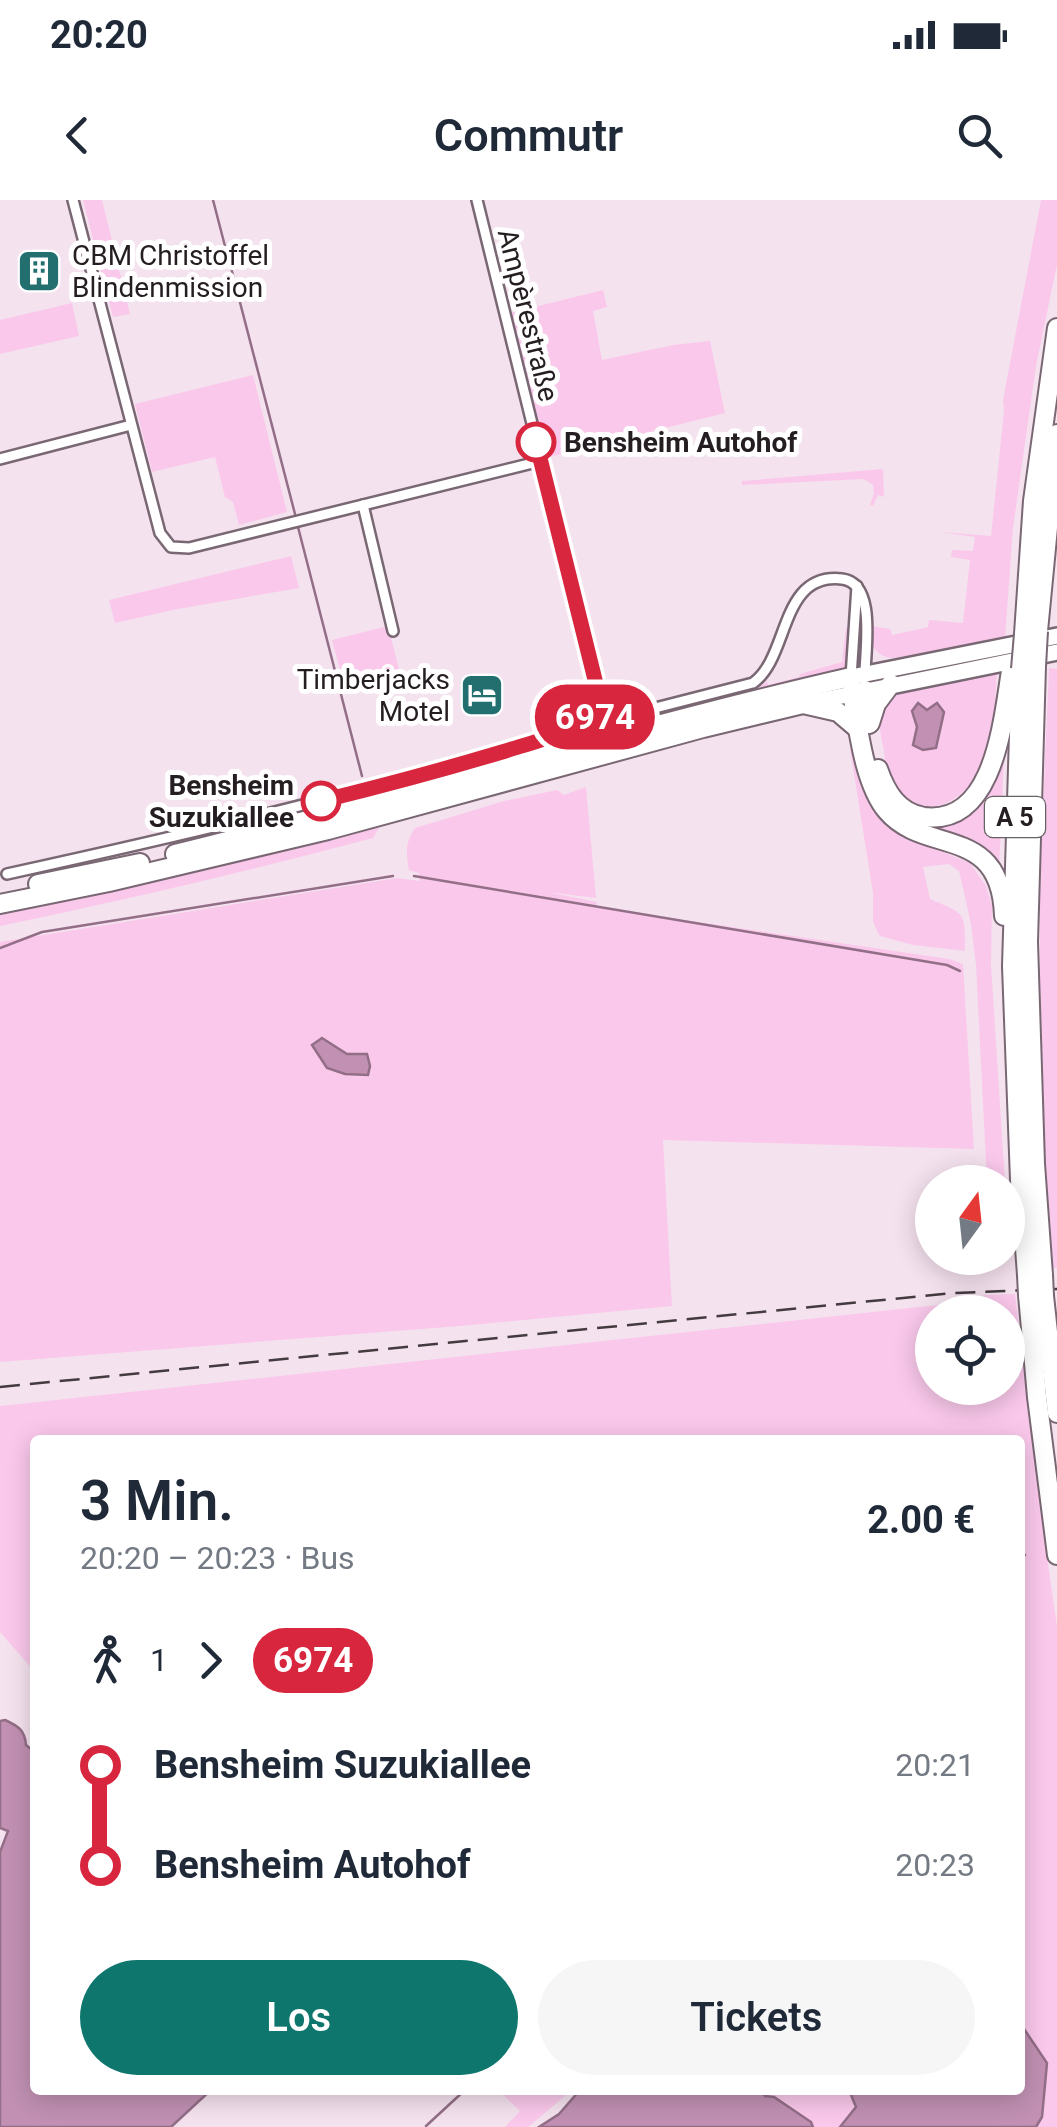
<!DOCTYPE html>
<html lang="de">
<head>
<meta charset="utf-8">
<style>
  :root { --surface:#fff; --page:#f6f6f7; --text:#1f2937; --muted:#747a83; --accent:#0f766e }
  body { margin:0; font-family:Roboto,sans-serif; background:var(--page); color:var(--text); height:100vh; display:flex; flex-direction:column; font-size:38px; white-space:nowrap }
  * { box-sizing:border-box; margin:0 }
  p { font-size:32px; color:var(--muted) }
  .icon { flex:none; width:55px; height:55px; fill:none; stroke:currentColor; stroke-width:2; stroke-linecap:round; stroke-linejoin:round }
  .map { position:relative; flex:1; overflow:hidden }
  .drawer { position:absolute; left:30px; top:1235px; width:995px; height:660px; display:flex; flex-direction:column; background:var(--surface); border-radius:10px; box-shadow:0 5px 25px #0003 }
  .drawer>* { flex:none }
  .badge { padding:0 20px; border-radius:32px; font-size:35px; line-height:65px }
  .needle { width:65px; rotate:15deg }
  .tools { position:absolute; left:915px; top:965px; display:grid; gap:20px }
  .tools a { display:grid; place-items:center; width:110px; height:110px; border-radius:50%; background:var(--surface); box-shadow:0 5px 25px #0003; font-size:50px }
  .map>.badge { position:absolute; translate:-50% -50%; box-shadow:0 0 0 5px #fff }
  .legs { display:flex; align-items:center; gap:15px; height:110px; padding:0 50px; font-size:32px }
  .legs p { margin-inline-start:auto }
  .head { display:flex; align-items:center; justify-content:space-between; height:170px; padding:0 50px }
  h1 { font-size:55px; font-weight:600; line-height:75px }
  .primary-button { display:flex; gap:20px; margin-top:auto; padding:20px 50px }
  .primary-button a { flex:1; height:115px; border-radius:60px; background:var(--accent); color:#fff; font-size:40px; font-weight:600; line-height:115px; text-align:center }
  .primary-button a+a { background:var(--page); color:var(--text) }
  ul { padding:0 50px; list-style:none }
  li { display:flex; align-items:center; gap:35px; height:100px; font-size:38px }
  li i { display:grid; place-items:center; width:15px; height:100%; margin:0 12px; background:currentColor }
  li i::after { content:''; width:25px; height:25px; margin:-12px; border:8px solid; border-radius:50%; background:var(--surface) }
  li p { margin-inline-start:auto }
  li:first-child i { background:linear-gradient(#0000 50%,currentColor 0) }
  li:last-child i { background:linear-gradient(currentColor 50%,#0000 0) }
  .status { display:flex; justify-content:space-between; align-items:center; height:70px; padding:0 50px; background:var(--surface); direction:ltr }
  .status svg { height:28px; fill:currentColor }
  header { display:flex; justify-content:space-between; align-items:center; height:130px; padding:0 50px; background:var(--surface); font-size:45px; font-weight:600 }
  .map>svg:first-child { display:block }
  .green { fill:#fac8eb; fill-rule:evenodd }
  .water { fill:#c190b3; stroke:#926e87; stroke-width:2.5 }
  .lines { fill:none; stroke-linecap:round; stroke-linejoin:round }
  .stream { stroke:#926e87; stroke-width:2.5 }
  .street-casing { stroke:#796873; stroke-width:14 }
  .primary-casing { stroke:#796873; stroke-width:20 }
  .highway-casing { stroke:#796873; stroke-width:22 }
  .street { stroke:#fff; stroke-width:9 }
  .primary { stroke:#fff; stroke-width:15 }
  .highway { stroke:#fff; stroke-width:18 }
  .rail { stroke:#443b40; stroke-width:2.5; stroke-dasharray:20 10; stroke-linecap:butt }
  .highway-bridge-casing { stroke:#796873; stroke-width:22; stroke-linecap:butt }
  .highway-bridge { stroke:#fff; stroke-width:18 }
  .line-1-casing { stroke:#fff; stroke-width:22 }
  .line-1 { stroke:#d7263d; stroke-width:15 }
  .stop-1-dot { fill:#fff; stroke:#d7263d; stroke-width:5 }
  .labels { text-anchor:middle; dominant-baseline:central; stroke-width:10; stroke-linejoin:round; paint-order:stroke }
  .shield { fill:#fff; stroke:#666164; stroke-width:2.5 }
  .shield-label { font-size:25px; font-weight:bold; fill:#241d21 }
  .poi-label { font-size:28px; fill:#241d21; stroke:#fff; text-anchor:start }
  .street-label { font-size:28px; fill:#241d21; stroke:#fff }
  .stop-label { font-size:28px; font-weight:bold; fill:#241d21; stroke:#fff; text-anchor:start }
</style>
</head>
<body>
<div class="status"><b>20:20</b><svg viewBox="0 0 49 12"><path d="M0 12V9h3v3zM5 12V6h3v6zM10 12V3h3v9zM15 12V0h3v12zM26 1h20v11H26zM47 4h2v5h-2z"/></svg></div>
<header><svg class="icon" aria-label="back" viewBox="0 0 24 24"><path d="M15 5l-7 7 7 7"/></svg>Commutr<svg class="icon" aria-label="search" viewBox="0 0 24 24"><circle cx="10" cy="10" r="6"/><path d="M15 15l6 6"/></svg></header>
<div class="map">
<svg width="1057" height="1927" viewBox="0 0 1057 1927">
  <rect width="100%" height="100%" fill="#f5e2ef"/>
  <g class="green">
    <path d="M83 0H102L130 114 113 117Z"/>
    <path d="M1041 0H1057V64L1036 166 1013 328 1005 438 894 458C882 458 876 452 870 442L871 426 890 429 892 435 928 427 929 420 963 423 970 360 951 357 952 350 973 351 975 337 940 332 991 336 1004 211 1003 200Z"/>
    <path d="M603 90 607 107 593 111 602 160 673 145 710 141 725 213 545 258 510 113Z"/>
    <path d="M72 103 79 136 0 154V120Z"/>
    <path d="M253 175 287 312 239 325 233 302 225 297 215 257 152 272 135 204Z"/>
    <path d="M883 269 884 297 878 295 873 306 870 305 874 294 873 285 864 279 742 285V281Z"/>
    <path d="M291 356 299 388 178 409 115 423 109 400Z"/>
    <path d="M388 426 400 473 345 488 332 440Z"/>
    <path d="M846 427 849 430V461L843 473 615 531 616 523 759 487 767 482 768 485 799 477 800 474 842 462Z"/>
    <path d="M1049 468 1057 469V1068H1050L1042 931 1040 783V677Z"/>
    <path d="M997 472C995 502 994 537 982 565 964 607 912 628 889 577 885 568 885 556 883 546 877 519 878 511 899 491Z"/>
    <path d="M1005 533 999 670 966 637 912 619 957 618Z"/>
    <path d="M850 549 857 552 872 602 883 620 898 631 918 642 970 663 986 686 992 706 991 765 1005 982H987L976 765 971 724 959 671 949 664 923 667 930 699C966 714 965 712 965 751L913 745 880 736 873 722V693Z"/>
    <path d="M586 587 596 698 547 692 597 702 596 707 949 759 963 764 974 949 663 940 672 1106 460 1126 0 1162V742L397 678 420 681 419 673 409 670C406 652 405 643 415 628L504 601 557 590 564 595Z"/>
    <path d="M380 626 373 638C249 671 125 700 0 726V712L213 667Z"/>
    <path d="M1015 1094 1043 1329 1057 1427V1927H1036L1042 1917 1032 1840 1020 1823V1746L1023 1740 1020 1720V1240H35V1472L0 1432V1206L984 1100 983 1095ZM932 1112H1008V1188H932Z"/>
    <path d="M498 1890H572L528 1927H505L520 1911Z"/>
    <path d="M760 1890H849L856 1907 840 1927H813L811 1922 774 1897 765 1896Z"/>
  </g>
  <g class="water">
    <path d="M918 503 927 510 937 503 944 512 936 548 923 550 913 545 917 527 912 511Z"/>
    <path d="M322 838 347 854H367L370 866 368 875 345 874 327 868 312 845Z"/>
    <path d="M5 1520C18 1526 25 1530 26 1545L35 1552V1890H211L171 1927H0V1652L8 1631 0 1628V1521Z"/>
    <path d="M1020 1823 1047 1863 1042 1917 1036 1927H840L856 1907 849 1890H1020Z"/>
    <path d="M580 1890H760L765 1896 774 1897 811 1922 813 1927H539L559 1914Z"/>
  </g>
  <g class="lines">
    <g class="stream">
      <path d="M213 0 226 50"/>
      <path d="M229 60 295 314"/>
      <path d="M298 327 362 576"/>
      <path d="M414 676 947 765 960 771"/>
      <path d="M0 748 42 732 393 676"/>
      <path d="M1020 1357 1025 1355"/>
      <path d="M426 1926 465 1890"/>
    </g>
    <g class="street-casing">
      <g id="street">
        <path d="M73 0 160 333 171 347 189 348 541 261"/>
        <path d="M477 0 603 512 609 516 620 517 753 483C790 457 779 372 842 379 877 383 865 450 865 475"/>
        <path d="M0 259 131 225"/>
        <path d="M363 305 393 431"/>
        <path d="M851 477 857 386"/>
        <path d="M7 674C194 633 380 589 563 533L583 525 603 512"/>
      </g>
    </g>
    <g class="primary-casing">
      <g id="primary">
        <path d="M852 489 851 477 1057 436"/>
        <path d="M803 504 1057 452"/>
      </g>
    </g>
    <g class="highway-casing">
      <g id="highway">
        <path d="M1038 431 1057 234"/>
        <path d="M1024 434 1033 301 1057 128"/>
        <path d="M1036 466 1028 742 1035 964 1043 1075"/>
        <path d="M1021 469 1012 766 1020 980 1027 1075"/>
        <path d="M865 490 869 524"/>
        <path d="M852 493C858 527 864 584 887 611 925 656 1001 623 1004 716"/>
        <path d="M870 523 876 504 891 484"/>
        <path d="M878 569C886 592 898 613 924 617 995 626 1003 519 1011 471"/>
        <path d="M175 654C401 599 624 529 851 477"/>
        <path d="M38 684 140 663"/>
        <path d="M0 704 109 682 328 630 703 528 803 504 838 512 858 529"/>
        <path d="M1028 1095 1037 1197 1057 1355"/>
        <path d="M1044 1096 1057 1213"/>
      </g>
    </g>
    <use href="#street" class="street"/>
    <use href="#primary" class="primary"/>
    <use href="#highway" class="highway"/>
    <path class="rail" d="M0 1187 953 1093 1057 1089"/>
    <g class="highway-bridge-casing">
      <g id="highway-bridge">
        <path d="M1036 466 1038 431"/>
        <path d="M1021 469 1024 434"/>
        <path d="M1027 1075 1028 1095"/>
        <path d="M1043 1075 1044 1096"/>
      </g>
    </g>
    <use href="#highway-bridge" class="highway-bridge"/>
  </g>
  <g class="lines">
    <g class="line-1-casing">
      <path id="line-1" d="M321 601C382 586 442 570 502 552 537 541 572 533 603 512L536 242"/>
    </g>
    <use href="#line-1" class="line-1"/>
  </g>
  <defs>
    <g id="building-square" transform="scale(2.25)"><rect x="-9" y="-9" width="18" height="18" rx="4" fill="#236f70" stroke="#fff"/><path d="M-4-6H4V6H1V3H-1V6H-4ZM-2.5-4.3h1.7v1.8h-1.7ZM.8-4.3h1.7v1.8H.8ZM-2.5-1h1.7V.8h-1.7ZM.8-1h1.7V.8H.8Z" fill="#fff"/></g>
    <g id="hotel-square" transform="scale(2.25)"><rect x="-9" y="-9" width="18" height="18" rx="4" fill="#236f70" stroke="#fff"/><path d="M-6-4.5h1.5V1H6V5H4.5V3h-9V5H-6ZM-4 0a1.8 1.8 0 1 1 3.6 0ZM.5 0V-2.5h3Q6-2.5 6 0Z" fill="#fff"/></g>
  </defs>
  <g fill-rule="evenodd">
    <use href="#building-square" x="39" y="71"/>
    <use href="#hotel-square" x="482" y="495"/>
  </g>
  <g class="stop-1-dot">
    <circle cx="536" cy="242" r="18"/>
    <circle cx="321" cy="601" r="18"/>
  </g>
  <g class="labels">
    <rect class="shield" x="985" y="597" width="60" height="40" rx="8"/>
    <g class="shield-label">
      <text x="1015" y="617">A 5</text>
    </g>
    <g class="poi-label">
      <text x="72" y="55">CBM Christoffel<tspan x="72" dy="32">Blindenmission</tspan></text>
      <text x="450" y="479" text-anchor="end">Timberjacks<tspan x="450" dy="32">Motel</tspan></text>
    </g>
    <g class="street-label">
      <text transform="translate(528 115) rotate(76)">Ampèrestraße</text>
    </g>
    <g class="stop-label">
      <text x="564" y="242">Bensheim Autohof</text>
      <text x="294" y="585" text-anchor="end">Bensheim<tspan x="294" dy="32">Suzukiallee</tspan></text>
    </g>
  </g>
</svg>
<div class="tools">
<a><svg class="needle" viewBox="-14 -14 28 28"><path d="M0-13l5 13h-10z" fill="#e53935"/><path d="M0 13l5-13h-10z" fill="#747a83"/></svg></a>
<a><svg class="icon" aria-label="locate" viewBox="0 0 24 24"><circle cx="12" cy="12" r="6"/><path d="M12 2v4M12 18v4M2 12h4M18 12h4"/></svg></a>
</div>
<b class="badge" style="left:595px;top:517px;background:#d7263d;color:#fff">6974</b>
<section class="drawer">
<div class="head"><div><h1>3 Min.</h1><p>20:20 – 20:23 · Bus</p></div><b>2.00 €</b></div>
<div class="legs"><svg class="icon" aria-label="walk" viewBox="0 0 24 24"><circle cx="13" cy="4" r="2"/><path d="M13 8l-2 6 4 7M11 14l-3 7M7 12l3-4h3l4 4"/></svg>1<svg class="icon" aria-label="forward" viewBox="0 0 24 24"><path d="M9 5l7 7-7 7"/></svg><b class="badge" style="background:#d7263d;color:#fff">6974</b></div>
<ul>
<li><i style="color:#d7263d"></i><b>Bensheim Suzukiallee</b><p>20:21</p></li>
<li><i style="color:#d7263d"></i><b>Bensheim Autohof</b><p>20:23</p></li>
</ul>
<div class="primary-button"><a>Los</a><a>Tickets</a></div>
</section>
</div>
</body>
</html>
